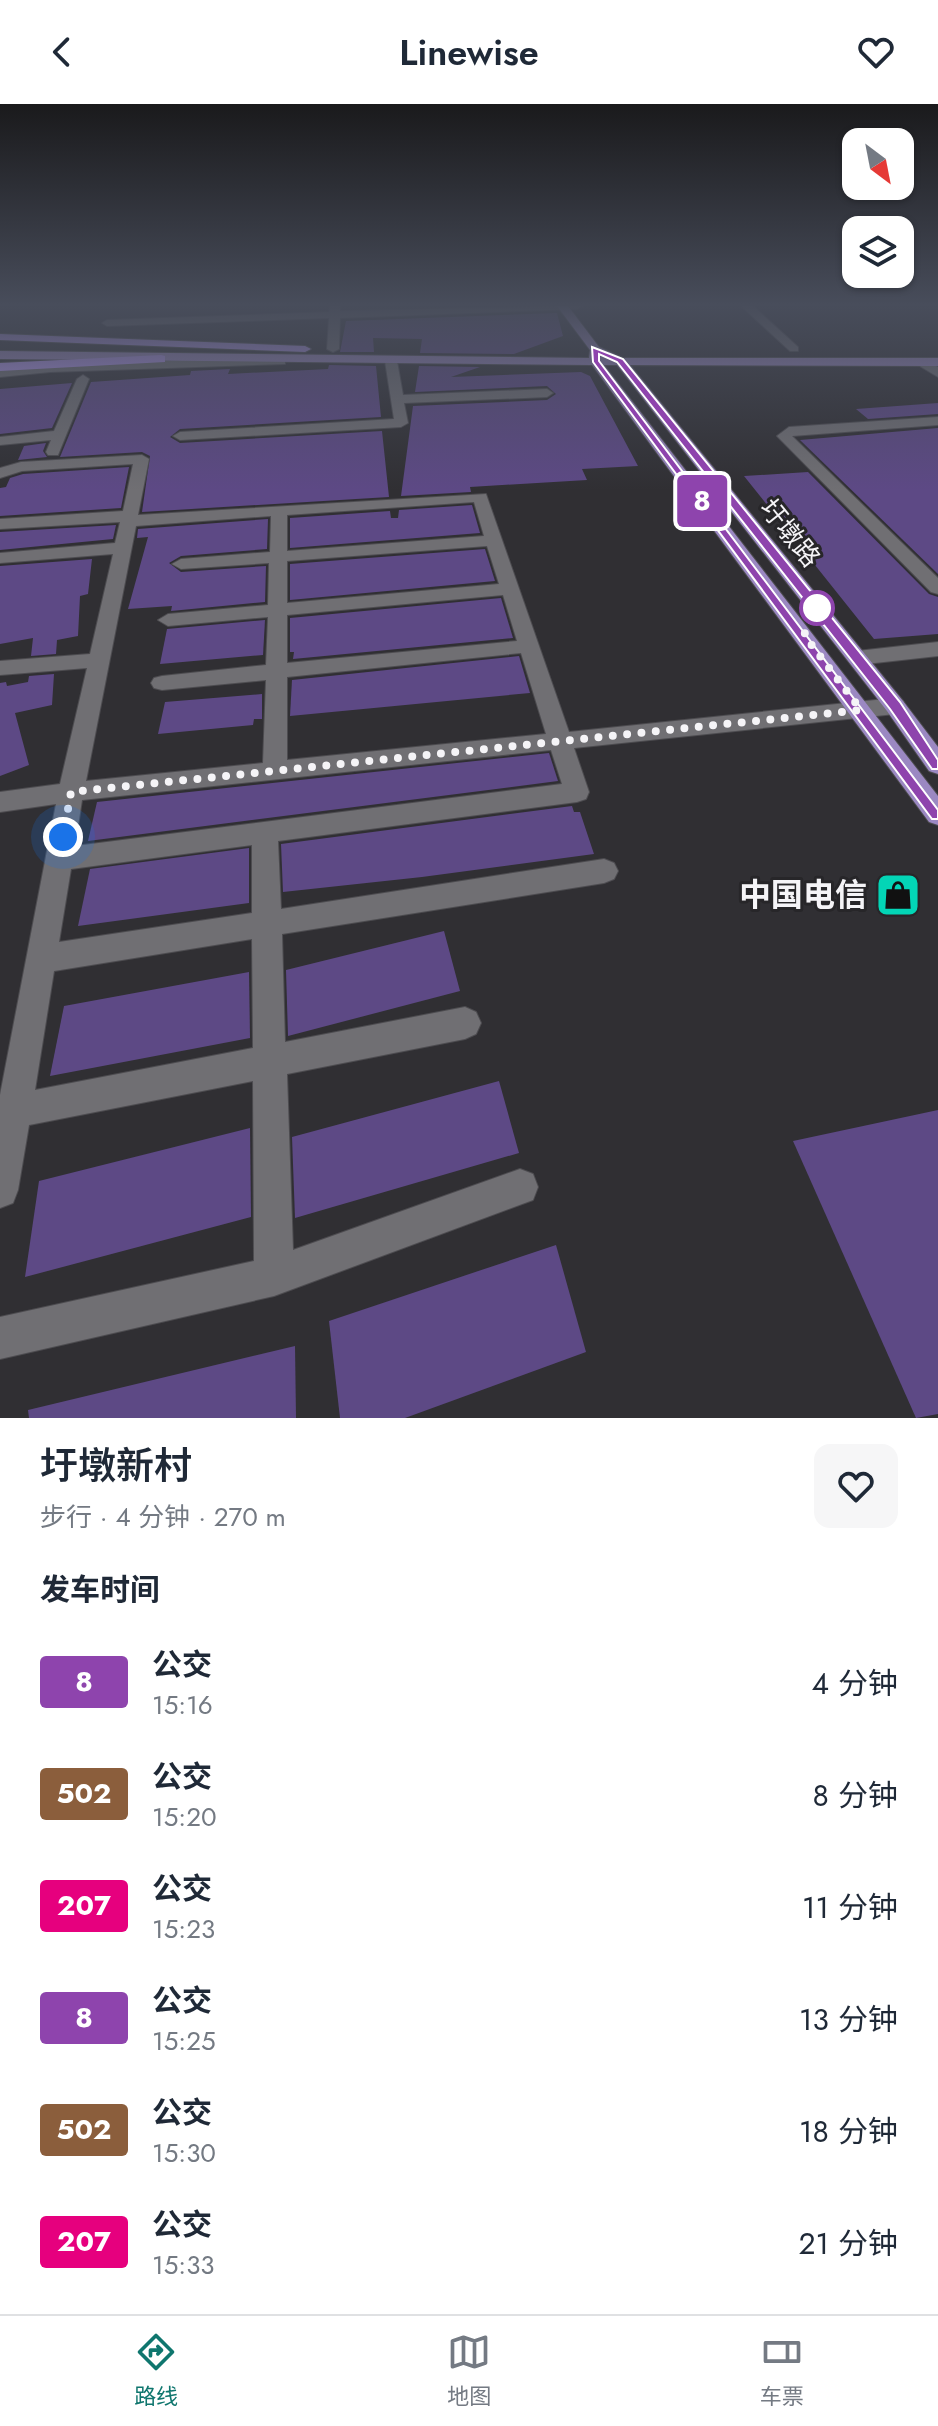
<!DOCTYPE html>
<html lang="zh">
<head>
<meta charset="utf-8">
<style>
  :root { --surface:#fff; --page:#f6f6f7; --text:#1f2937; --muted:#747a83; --line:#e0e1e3; --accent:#0f766e }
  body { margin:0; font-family:Jost,"Noto Sans SC",sans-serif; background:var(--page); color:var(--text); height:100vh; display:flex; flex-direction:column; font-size:30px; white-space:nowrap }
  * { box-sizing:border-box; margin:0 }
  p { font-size:26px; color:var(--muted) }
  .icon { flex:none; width:44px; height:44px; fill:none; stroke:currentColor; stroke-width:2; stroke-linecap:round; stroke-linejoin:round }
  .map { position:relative; height:1314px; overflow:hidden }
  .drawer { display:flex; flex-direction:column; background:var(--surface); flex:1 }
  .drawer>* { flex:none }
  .badge { padding:0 16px; border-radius:6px; font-size:28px; line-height:52px }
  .needle { width:52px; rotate:148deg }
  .controls { position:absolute; left:842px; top:24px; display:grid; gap:16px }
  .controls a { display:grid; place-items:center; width:72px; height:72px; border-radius:16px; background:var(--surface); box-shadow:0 2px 6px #0004; font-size:40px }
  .you { position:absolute; width:40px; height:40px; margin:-20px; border:6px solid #fff; border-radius:50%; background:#1a73e8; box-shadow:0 0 0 12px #1a73e833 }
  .map>.badge { position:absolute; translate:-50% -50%; box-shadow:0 0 0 4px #fff }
  h2 { padding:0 40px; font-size:30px; line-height:72px }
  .round { display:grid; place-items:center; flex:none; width:84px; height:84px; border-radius:16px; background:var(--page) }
  .summary { display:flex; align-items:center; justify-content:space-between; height:136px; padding:0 40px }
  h1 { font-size:38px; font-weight:600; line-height:60px }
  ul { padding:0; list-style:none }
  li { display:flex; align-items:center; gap:24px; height:112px; padding:0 40px }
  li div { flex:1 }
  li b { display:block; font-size:30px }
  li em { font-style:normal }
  li .badge { min-width:88px; font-weight:700; text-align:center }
  header { display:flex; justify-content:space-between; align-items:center; height:104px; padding:0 40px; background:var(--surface); font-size:36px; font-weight:600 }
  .tab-bar { display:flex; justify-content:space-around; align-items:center; height:112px; border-top:2px solid var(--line); background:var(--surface); font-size:22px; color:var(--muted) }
  .tab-bar a { display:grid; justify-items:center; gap:4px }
  .tab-bar .active { color:var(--accent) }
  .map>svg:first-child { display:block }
  .building { fill:#5d4985 }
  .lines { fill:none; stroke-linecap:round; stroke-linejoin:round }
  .minor-casing { stroke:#4d4c50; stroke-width:2 }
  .major-casing { stroke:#4d4c50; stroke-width:2 }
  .highway-casing { stroke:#4d4c50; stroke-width:2 }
  .minor { fill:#706f73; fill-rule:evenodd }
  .major { fill:#9b88c2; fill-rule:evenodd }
  .highway { fill:#b799f6; fill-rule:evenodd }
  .line { fill:#8e44ad; stroke:#fff; stroke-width:2 }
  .walk { stroke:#f5f4f7; stroke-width:8; stroke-dasharray:0 14.4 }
  .stop-dot { fill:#fff; stroke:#8e44ad; stroke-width:4 }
  .labels { text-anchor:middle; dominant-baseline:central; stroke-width:6; stroke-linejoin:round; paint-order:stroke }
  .far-street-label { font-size:26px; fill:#f5f4f7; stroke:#272629 }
  .poi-label { font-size:32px; font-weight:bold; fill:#f5f4f7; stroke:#272629; text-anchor:end }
</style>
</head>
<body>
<header><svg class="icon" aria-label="back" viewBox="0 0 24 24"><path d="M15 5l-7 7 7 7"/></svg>Linewise<svg class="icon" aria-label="heart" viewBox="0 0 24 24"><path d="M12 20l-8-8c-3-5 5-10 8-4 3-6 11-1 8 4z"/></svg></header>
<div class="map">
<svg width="938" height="1314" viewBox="0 0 938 1314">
  <rect width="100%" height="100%" fill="#302f33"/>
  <g class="building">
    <path d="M557 209 563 232 514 250 420 249 422 235 373 234 374 248H340L346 217Z"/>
    <path d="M329 261 376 262 381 313 180 325 170 333 180 339 382 327 389 393 142 408 150 352 142 348 60 353 91 278 190 271 191 267 230 265 228 270 328 265Z"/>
    <path d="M419 262 480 263 451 273 581 268 590 272 638 362 582 365 587 376 470 383 471 388 401 392 413 302 547 296 556 290 547 282 415 288Z"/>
    <path d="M72 279 52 324 0 330V285Z"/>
    <path d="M938 299V310L868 315 856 305Z"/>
    <path d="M938 324V470L800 336Z"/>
    <path d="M46 339 43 347 47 353 18 356 24 342Z"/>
    <path d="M129 363 121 404 0 412V384L6 383 10 374 23 370Z"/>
    <path d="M808 368 929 490 938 493V530L874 535 744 372Z"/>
    <path d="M472 401 480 429 290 444V414L390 407 391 414H398L399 406Z"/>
    <path d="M268 415 267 445 181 452 169 459 181 468 266 462 265 498 171 507 172 502 128 505 148 433 137 434 138 425Z"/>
    <path d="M116 421 113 435 0 446V428Z"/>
    <path d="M485 445 495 477 290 496V460Z"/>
    <path d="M92 455 88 490 80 492 78 532 57 536 56 550 31 552 33 534 0 540V462Z"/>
    <path d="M501 494 513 534 293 555 294 548H290V514Z"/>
    <path d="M265 516 263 551 160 560 167 525Z"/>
    <path d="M519 552 530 589 290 612 292 576Z"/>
    <path d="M54 570 52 601 15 609 29 661 0 672V579L6 578 7 582 28 578 29 572Z"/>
    <path d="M262 590V615H254L253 621 158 630 165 598Z"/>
    <path d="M549 649 558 677 88 737 97 698Z"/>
    <path d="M572 702 574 708H580L594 750 422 773 283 788 281 740Z"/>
    <path d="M249 744V799L78 822 90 765Z"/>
    <path d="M444 827 460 887 288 932 286 866Z"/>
    <path d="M249 868 250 934 50 972 64 902Z"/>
    <path d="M499 977 519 1049 295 1114 292 1033Z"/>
    <path d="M938 1006V1310L916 1314 793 1037Z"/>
    <path d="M250 1024 251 1113 25 1173 39 1077Z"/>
    <path d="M556 1141 586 1248 405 1314H340L329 1217Z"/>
    <path d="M295 1242 296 1314H29L28 1306Z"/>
  </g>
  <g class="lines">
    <g class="minor-casing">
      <g id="minor">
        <path d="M330 202H340V207L582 202 577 205 340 214 339 245 333 248 327 245 329 214 107 222 102 219 107 216 329 208Z"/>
        <path d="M741 202H753L798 243V247H790Z"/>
        <path d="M281 253 285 254V260L50 268 0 273V265L50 260Z"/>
        <path d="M391 253 397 257 403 291 547 285 553 289 547 293 404 299 408 319 401 323 180 336 173 332 180 328 394 315 385 257Z"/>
        <path d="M922 254 938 263V273L918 261V255Z"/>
        <path d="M83 271 89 275 58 351H48L46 348 51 336 0 341V333L54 327 77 275Z"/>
        <path d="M938 313V321L792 332 938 474V490L931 488 777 332 789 323Z"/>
        <path d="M142 351 149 355 138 411 486 390 569 628 895 594 903 597 906 602 903 607 895 610 574 644 589 688 586 695 577 698 278 737 281 805 604 755 614 759 618 767 614 775 604 779 282 830 285 938 465 903 476 908 481 919 476 930 465 935 287 970 293 1146 520 1065 533 1070 538 1083 533 1096 274 1192 0 1255V1213L254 1157 253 977 29 1021 18 1086 13 1099 0 1104V991L56 700 0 708V688L60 680 87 564 0 571V557L90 550 113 450 0 459V449L115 439 120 418 0 425V415L123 407 133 360 22 367 0 374V364L21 358ZM474 398 484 432 287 447V411ZM271 412 270 448 181 455 172 460 181 465 269 459 268 501 168 510 158 516 168 522 268 513 266 561 162 572 154 574 151 579 154 584 162 586 266 576 263 659 86 677 136 422ZM487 442 499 480 287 499V457ZM503 491 517 537 287 559V511ZM521 549 546 630 287 656V573ZM551 646 562 680 75 742 82 696ZM252 741V809L59 838 71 765ZM252 835 253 944 35 986 54 867Z"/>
        <path d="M938 538V552L857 561 847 554 857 547Z"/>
      </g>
    </g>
    <g class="major-casing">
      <path id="major" d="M557 202H568L599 243 623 254H938V262L630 261 903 597 938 643V670L929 667 887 607 617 261H604L938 692V721L929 718 592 261 0 255V247L589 254 590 246Z"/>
    </g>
    <g class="highway-casing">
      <g id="highway">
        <path d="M0 230 305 242 311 245 305 248 0 236Z"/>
        <path d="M161 251 165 252V258L0 267V259Z"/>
      </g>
    </g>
    <use href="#minor" class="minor"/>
    <use href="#major" class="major"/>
    <use href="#highway" class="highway"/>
  </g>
  <linearGradient id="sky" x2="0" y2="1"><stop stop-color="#1a1a1c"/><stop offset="0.52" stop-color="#484d5b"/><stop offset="1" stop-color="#484d5b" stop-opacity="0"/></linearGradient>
  <rect width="938" height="386" fill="url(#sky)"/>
  <path class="line" d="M592 243 623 255 900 598 938 656V665H932L890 605 617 258 599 250V257L938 706V715H932L593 258Z"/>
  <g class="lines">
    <path class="walk" d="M63 733 71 688 861 606 804 531 817 504"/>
  </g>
  <defs>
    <g id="shop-square" transform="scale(2.3)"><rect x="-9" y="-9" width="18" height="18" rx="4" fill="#03d5b6" stroke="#272629"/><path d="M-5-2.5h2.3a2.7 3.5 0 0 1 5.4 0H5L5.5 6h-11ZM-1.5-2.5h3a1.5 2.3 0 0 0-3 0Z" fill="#111"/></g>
  </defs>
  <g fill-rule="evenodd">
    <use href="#shop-square" x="898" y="791"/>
  </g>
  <circle class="stop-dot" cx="817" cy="504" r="16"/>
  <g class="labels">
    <g class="far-street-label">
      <text transform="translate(790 429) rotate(51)">圩墩路</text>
    </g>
    <g class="poi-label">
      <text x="867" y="791">中国电信</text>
    </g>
  </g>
</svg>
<div class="controls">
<a><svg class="needle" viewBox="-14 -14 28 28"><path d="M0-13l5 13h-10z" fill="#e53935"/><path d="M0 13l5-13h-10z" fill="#747a83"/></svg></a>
<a><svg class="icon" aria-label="layers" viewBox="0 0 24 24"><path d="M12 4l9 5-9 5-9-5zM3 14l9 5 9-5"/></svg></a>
</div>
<div class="you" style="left:63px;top:733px"></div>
<b class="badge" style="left:702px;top:397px;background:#8e44ad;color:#fff">8</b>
</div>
<section class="drawer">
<div class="summary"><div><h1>圩墩新村</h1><p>步行 · 4 分钟 · 270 m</p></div><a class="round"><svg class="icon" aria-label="heart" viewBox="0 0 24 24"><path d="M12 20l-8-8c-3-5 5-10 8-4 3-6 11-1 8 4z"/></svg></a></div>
<h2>发车时间</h2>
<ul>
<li><span class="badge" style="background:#8e44ad;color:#fff">8</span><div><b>公交</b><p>15:16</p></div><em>4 分钟</em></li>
<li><span class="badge" style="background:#8b5e3c;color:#fff">502</span><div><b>公交</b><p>15:20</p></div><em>8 分钟</em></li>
<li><span class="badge" style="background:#e6007e;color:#fff">207</span><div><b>公交</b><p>15:23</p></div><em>11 分钟</em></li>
<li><span class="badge" style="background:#8e44ad;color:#fff">8</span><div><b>公交</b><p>15:25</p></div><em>13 分钟</em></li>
<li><span class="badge" style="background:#8b5e3c;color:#fff">502</span><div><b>公交</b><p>15:30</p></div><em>18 分钟</em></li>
<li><span class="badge" style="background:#e6007e;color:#fff">207</span><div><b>公交</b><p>15:33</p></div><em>21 分钟</em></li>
</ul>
</section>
<nav class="tab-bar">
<a class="active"><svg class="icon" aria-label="directions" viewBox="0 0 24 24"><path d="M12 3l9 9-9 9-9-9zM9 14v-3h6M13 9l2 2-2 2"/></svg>路线</a>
<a><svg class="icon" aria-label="map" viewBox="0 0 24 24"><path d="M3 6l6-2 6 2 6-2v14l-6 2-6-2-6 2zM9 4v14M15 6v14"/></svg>地图</a>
<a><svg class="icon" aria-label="tickets" viewBox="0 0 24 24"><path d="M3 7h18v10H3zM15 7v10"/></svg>车票</a>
</nav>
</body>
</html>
